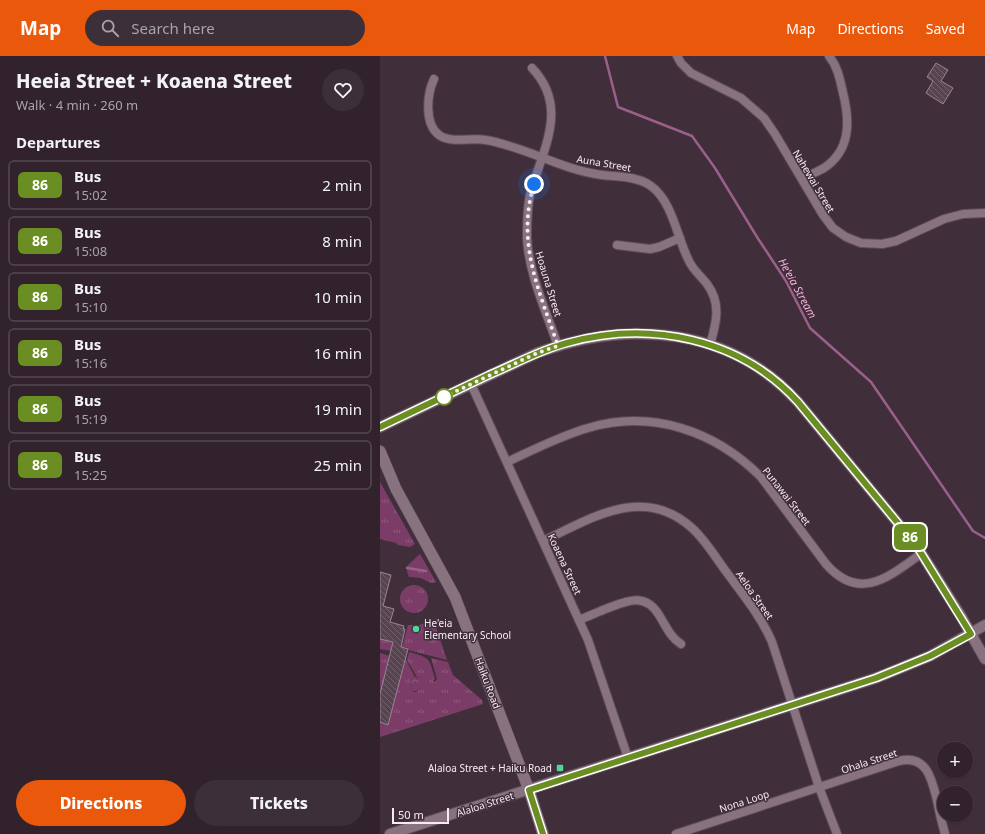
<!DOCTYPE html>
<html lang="en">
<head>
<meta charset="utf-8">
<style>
  :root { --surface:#31222c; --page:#3d2f38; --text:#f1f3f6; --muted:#a8a4a9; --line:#4c3f48; --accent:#ea580c }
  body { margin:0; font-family:"Noto Sans",sans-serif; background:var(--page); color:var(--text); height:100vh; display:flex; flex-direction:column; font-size:15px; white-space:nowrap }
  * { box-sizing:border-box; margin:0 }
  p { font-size:13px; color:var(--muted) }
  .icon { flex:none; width:22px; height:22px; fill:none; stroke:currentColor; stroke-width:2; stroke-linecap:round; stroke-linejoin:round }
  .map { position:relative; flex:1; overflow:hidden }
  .drawer { display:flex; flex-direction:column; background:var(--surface); width:380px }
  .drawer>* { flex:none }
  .badge { padding:0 8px; border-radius:6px; font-size:14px; line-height:26px }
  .controls { position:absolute; left:557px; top:686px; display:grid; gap:8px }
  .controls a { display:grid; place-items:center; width:36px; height:36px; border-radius:50%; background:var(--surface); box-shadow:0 1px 3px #0004,0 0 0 1px var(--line); font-size:20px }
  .scale { position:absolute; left:12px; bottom:10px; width:57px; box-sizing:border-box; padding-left:4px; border:2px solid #f7ebf2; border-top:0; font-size:11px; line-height:14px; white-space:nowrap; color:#f7ebf2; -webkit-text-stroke:3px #412e3b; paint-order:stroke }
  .you { position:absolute; width:20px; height:20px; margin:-10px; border:3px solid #fff; border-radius:50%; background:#1a73e8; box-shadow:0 0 0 6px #1a73e833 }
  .map>.badge { position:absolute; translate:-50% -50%; box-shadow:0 0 0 2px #fff }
  h2 { padding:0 16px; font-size:15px; line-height:36px }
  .round { display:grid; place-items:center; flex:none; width:42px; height:42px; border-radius:21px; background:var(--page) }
  .head { display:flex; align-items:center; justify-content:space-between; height:68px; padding:0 16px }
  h1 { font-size:19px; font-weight:800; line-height:30px }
  .button { display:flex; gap:8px; margin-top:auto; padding:8px 16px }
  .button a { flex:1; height:46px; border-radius:24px; background:var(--accent); color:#fff; font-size:16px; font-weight:800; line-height:46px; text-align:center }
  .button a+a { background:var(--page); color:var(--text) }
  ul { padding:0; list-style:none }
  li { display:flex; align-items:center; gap:12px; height:50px; margin:0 8px 6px; padding:0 8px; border:2px solid var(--line); border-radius:6px }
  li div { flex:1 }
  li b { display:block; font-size:15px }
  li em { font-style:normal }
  li .badge { min-width:44px; font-weight:700; text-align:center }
  header { display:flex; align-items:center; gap:24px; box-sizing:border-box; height:56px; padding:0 20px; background:var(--accent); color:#fff }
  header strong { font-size:19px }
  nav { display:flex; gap:22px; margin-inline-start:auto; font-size:14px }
  .search { width:280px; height:36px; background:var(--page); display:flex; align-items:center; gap:10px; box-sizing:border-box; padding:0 14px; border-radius:22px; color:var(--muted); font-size:15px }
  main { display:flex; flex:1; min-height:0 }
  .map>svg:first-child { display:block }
  .grass { fill:url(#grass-tufts) }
  .forest { fill:url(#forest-crowns) }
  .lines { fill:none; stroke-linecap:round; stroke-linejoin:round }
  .stream { stroke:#9a608a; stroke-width:2.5 }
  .building { fill:url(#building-back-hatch); stroke:#9a8492 }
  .minor-casing { stroke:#5d4d58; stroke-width:10 }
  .tertiary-casing { stroke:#5d4d58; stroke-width:12 }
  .secondary-casing { stroke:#5d4d58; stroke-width:12 }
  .minor { stroke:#887280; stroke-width:8 }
  .tertiary { stroke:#887280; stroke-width:10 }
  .secondary { stroke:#887280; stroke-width:11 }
  .line-casing { stroke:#fff; stroke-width:9 }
  .line { stroke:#6b8e23; stroke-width:6 }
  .walk { stroke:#f7ebf2; stroke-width:4; stroke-dasharray:0 7.2 }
  .stop-dot { fill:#fff; stroke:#6b8e23; stroke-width:2 }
  .poi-dot { fill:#53d396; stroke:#412e3b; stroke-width:1.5 }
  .labels { text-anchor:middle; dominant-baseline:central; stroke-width:3; stroke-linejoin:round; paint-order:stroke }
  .street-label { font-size:10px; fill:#f7ebf2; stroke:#412e3b }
  .poi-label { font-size:10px; fill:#f7ebf2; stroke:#412e3b; text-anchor:start }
  .water-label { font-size:11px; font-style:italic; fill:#f3b1dd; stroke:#412e3b }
</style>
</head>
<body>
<header>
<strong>Map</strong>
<div class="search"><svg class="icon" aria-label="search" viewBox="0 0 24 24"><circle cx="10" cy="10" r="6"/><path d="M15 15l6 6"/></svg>Search here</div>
<nav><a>Map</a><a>Directions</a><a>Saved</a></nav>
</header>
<main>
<section class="drawer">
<div class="head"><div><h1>Heeia Street + Koaena Street</h1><p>Walk · 4 min · 260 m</p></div><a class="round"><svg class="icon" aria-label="heart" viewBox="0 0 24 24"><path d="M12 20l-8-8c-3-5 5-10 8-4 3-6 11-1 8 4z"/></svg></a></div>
<h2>Departures</h2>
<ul>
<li><span class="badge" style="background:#6b8e23;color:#fff">86</span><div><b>Bus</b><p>15:02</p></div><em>2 min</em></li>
<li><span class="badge" style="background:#6b8e23;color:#fff">86</span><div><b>Bus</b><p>15:08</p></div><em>8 min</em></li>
<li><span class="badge" style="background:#6b8e23;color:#fff">86</span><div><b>Bus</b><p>15:10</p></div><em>10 min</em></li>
<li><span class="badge" style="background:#6b8e23;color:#fff">86</span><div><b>Bus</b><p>15:16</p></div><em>16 min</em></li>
<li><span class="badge" style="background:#6b8e23;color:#fff">86</span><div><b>Bus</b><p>15:19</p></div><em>19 min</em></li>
<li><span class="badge" style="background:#6b8e23;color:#fff">86</span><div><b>Bus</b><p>15:25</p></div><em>25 min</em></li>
</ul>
<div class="button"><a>Directions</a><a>Tickets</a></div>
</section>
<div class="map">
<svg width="605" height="778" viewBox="0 0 605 778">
  <defs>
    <pattern id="grass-tufts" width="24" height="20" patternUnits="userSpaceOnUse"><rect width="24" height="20" fill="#7b3d68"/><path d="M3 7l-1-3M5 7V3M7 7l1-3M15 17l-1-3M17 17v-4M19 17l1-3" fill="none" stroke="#8e597e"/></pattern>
    <pattern id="forest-crowns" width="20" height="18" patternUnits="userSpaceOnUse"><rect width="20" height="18" fill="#7b3d68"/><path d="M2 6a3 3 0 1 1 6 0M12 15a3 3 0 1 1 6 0" fill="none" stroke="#8e597e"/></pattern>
    <pattern id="building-back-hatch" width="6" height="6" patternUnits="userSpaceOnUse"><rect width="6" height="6" fill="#584451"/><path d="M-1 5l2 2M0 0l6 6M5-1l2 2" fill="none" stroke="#715f6a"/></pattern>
  </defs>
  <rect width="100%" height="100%" fill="#412e3b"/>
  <g class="grass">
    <path d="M0 426 35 488 30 491 18 489 16 487 0 483Z"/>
    <path d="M40 498 56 526C49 529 46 523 40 522 36 521 33 521 29 521L27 515V510Z"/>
    <circle cx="34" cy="543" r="14"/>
    <path d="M50 564 56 571 67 604 28 594V592L22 591 28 569H40Z"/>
    <path d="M0 582 20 587 11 595 0 593Z"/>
    <path d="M27 596 26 604 35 621 32 622 30 631 32 635 35 636 42 632 41 622 37 621 27 604 29 596C51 602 49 602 55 623L53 625 55 626 57 623 51 602 68 606 73 619 102 644 103 648 0 681V666L8 668Z"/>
    <path d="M0 597 10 600 0 638Z"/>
  </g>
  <path class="forest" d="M35 621 41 622 44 626 43 632 35 635H32L30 631 32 622Z"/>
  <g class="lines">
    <g class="stream">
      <path d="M225 0 238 51 312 80 335 112 377 181 406 225 430 272 491 326 593 475 605 482"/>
      <path d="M27 512 46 515"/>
    </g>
  </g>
  <g class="building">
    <path d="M556 7 568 14 561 25 573 32 563 48 546 37 553 25 547 21Z"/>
    <path d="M0 516 11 519 3 550 14 553 10 566 24 570 23 573H25L21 591 28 593 8 669 0 666V638L13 586 0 583Z"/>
  </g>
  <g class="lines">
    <g class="minor-casing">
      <g id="minor">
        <path d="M297 0 301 7 311 17 361 42 384 62 395 78 443 159 453 172 466 181 481 187 502 188 516 185 564 163 583 158 605 157"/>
        <path d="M152 12C190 52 162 94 150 139 147 153 147 168 147 182 149 219 166 255 178 290"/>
        <path d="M54 23C47 38 44 68 59 79 71 88 92 81 106 84 146 91 182 114 222 119 238 121 257 120 271 130 293 146 297 182 309 205 313 214 321 220 327 228 342 248 336 268 330 289"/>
        <path d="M422 123C429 119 437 116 444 112 471 94 470 65 463 37 460 24 458 11 449 0"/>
        <path d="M237 189 270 193 279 191 300 182"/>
        <path d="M91 328 208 584 248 702"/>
        <path d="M127 406C153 394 180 380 208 372 272 353 335 375 381 421L446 508C480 547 510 520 542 497"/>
        <path d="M163 485C212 462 263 428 312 472 324 483 333 497 342 510 360 535 380 558 392 586L439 731 457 778"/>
        <path d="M199 564C209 560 218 556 228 552 247 545 265 536 279 559 286 570 290 581 301 588"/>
        <path d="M296 778 519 705C547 698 552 724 557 744 559 755 562 767 565 778"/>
      </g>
    </g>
    <g class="tertiary-casing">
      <g id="tertiary">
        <path d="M0 371 157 297C248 263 350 271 418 346L536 489 582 562 605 603"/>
        <path d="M10 778 496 622 550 600 605 569"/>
      </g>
    </g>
    <g class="secondary-casing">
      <path id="secondary" d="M0 395 16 433 75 541 149 734 163 778"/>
    </g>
    <use href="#minor" class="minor"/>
    <use href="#tertiary" class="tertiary"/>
    <use href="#secondary" class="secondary"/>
  </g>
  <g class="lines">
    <g class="line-casing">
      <path id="line" d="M0 371C36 354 73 336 109 319 135 308 160 294 187 287 269 264 360 282 418 346L536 489 591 578 550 600 496 622 149 734 163 778"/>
    </g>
    <use href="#line" class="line"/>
    <path class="walk" d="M64 341 157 297 178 290C159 234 136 187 154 128"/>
  </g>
  <circle class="stop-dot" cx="64" cy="341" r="8"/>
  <g class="poi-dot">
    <circle cx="36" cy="573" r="4"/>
    <rect x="176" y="708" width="8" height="8" rx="2"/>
  </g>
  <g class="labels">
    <g class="street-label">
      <text transform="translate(224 107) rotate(10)">Auna Street</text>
      <text transform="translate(434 125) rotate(59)">Nahewai Street</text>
      <text transform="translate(169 228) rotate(73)">Hoauna Street</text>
      <text transform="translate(407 440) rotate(52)">Punawai Street</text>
      <text transform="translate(185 508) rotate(65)">Koaena Street</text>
      <text transform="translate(375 539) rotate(55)">Aeloa Street</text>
      <text transform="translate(108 627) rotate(69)">Haiku Road</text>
      <text transform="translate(489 705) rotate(-18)">Ohala Street</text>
      <text transform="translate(364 745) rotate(-18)">Nona Loop</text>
      <text transform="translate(105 748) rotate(-18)">Alaloa Street</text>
    </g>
    <g class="poi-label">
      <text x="44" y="567">He'eia<tspan x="44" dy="12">Elementary School</tspan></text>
      <text x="172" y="712" text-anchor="end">Alaloa Street + Haiku Road</text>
    </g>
    <g class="water-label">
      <text transform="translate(418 232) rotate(61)">He'eia Stream</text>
    </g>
  </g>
</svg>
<div class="controls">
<a>+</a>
<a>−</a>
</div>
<div class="scale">50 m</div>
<div class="you" style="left:154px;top:128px"></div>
<b class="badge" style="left:530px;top:481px;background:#6b8e23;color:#fff">86</b>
</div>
</main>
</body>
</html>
